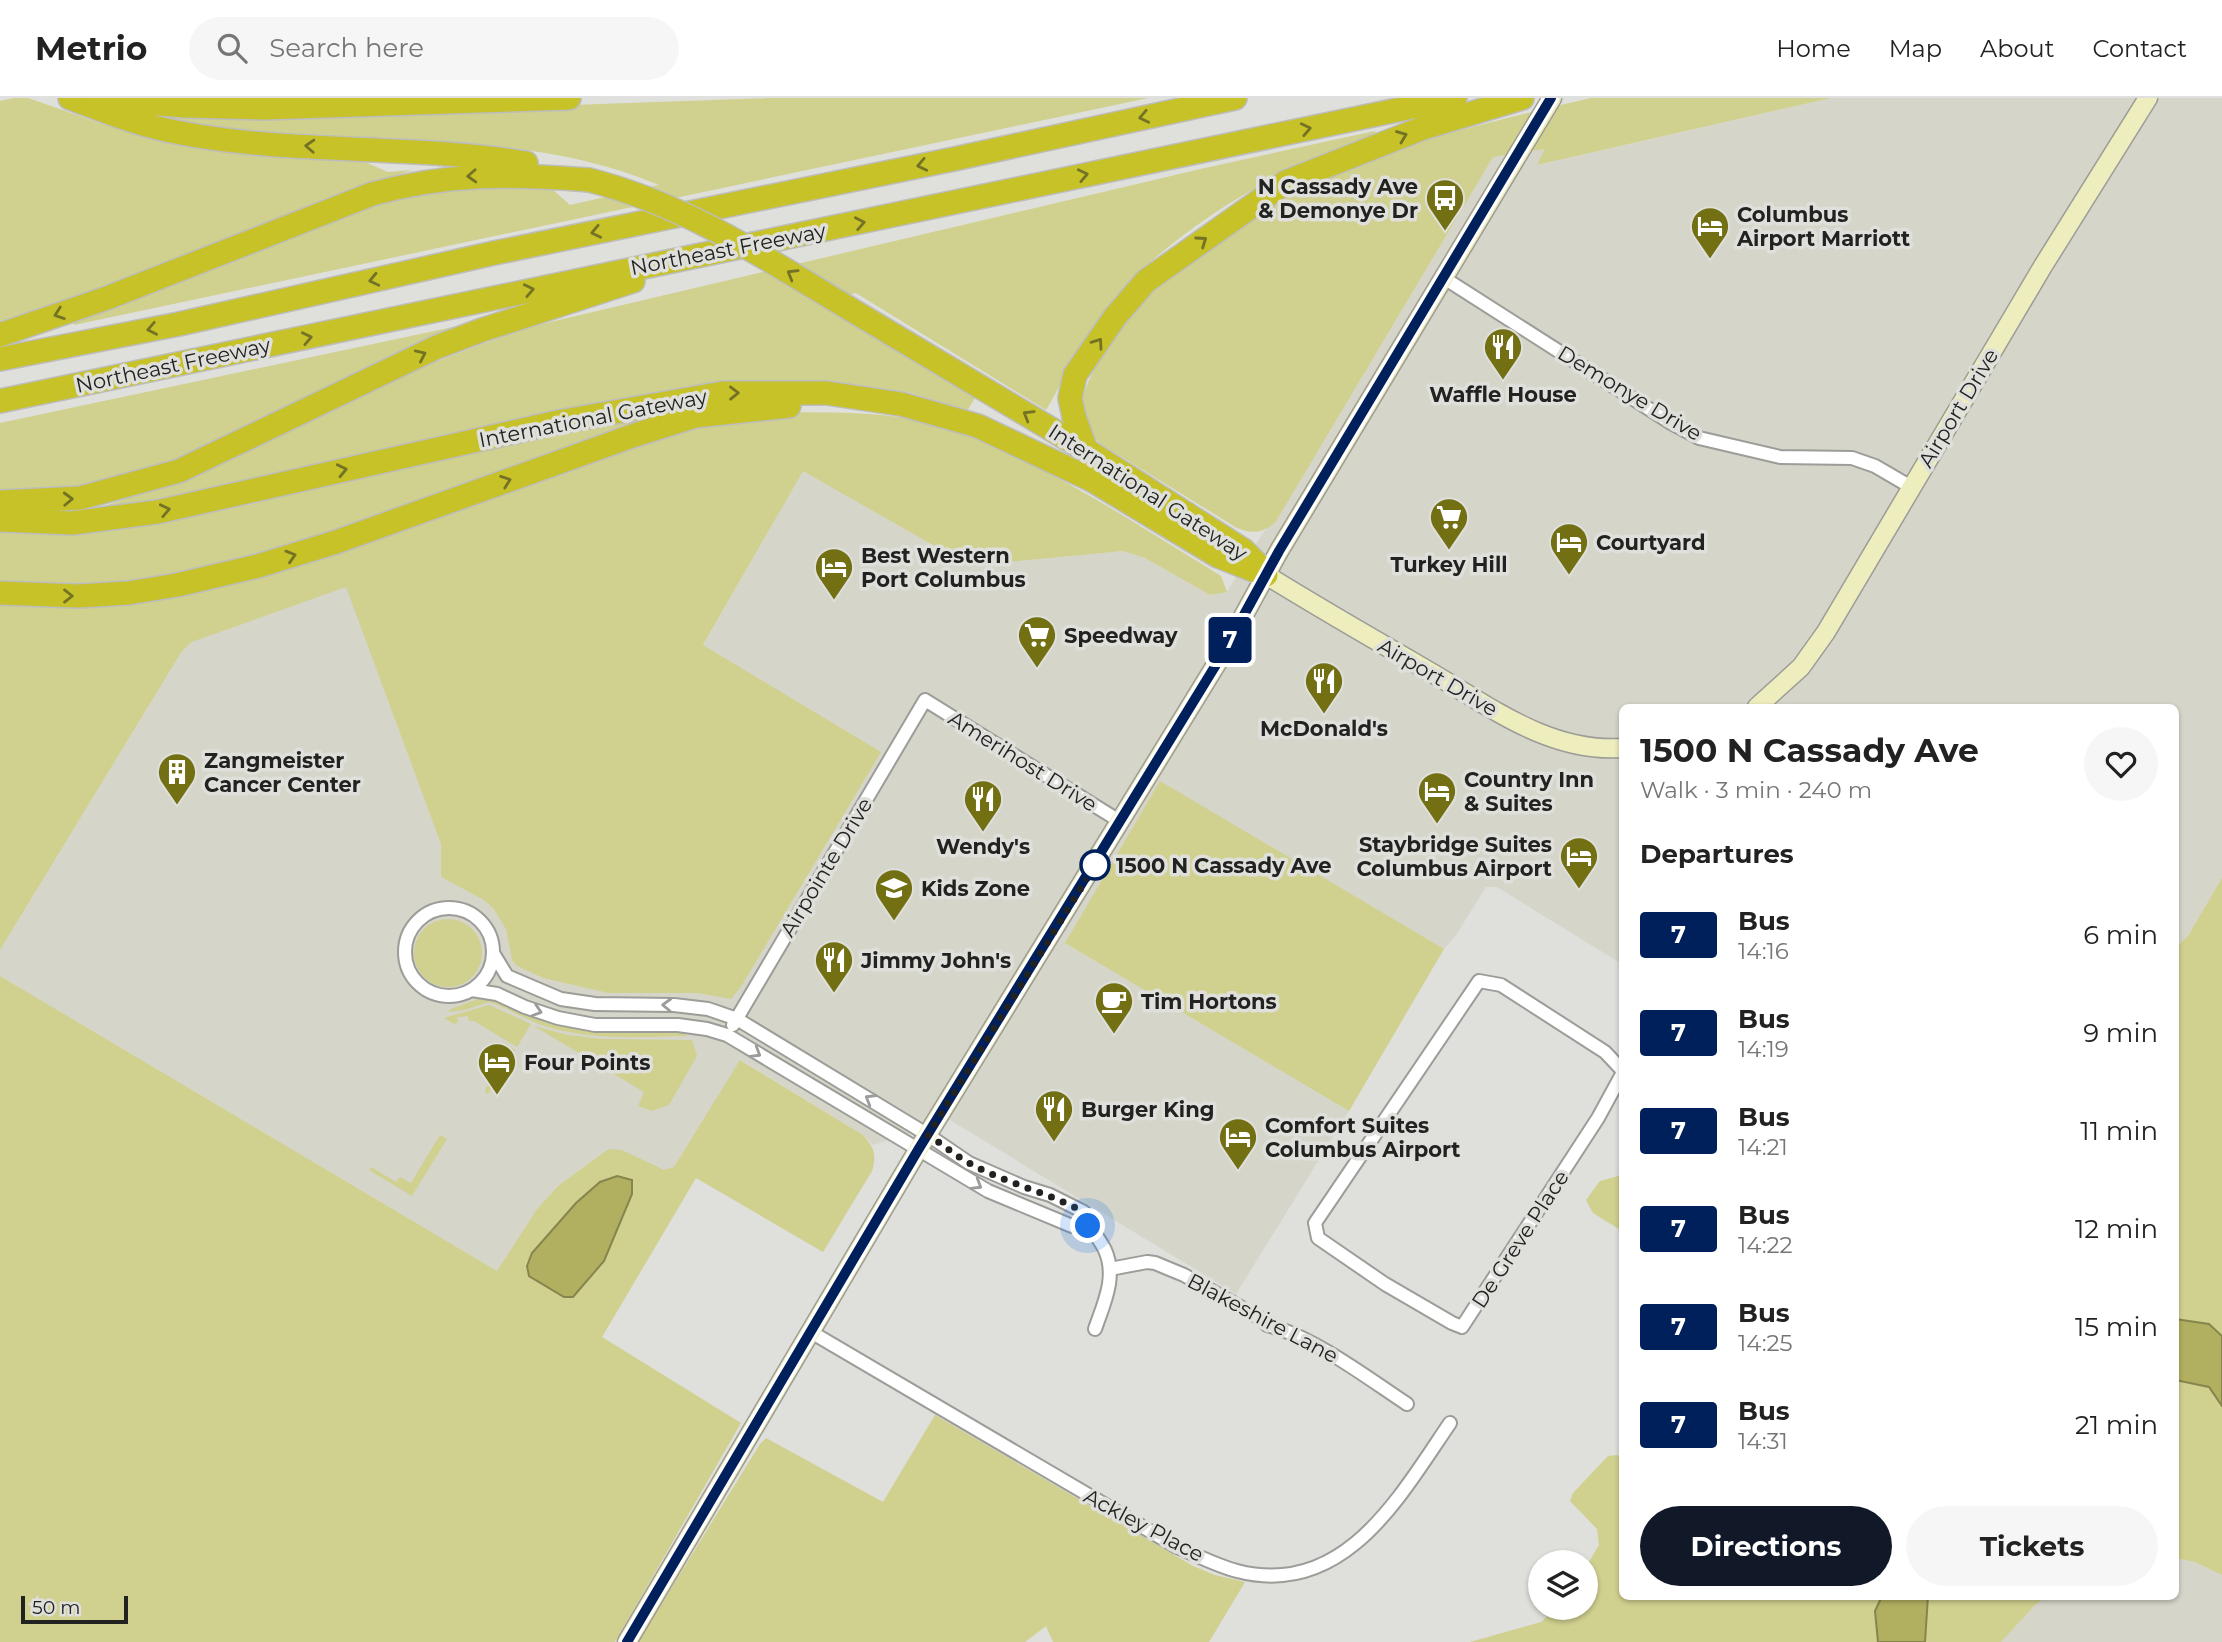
<!DOCTYPE html>
<html lang="en">
<head>
<meta charset="utf-8">
<style>
  :root { --surface:#fff; --page:#f6f6f6; --text:#222; --muted:#767676; --line:#e0e0e0; --accent:#111827 }
  body { margin:0; font-family:Montserrat,sans-serif; background:var(--page); color:var(--text); height:100vh; display:flex; flex-direction:column; font-size:26px; white-space:nowrap }
  * { box-sizing:border-box; margin:0 }
  p { font-size:23px; color:var(--muted) }
  .icon { flex:none; width:38px; height:38px; fill:none; stroke:currentColor; stroke-width:2; stroke-linecap:round; stroke-linejoin:round }
  .map { position:relative; flex:1; overflow:hidden }
  .drawer { position:absolute; left:1619px; top:606px; width:560px; height:896px; display:flex; flex-direction:column; background:var(--surface); border-radius:10px; box-shadow:0 2px 5px #0004 }
  .drawer>* { flex:none }
  .badge { padding:0 14px; border-radius:5px; font-size:24px; line-height:46px }
  .tools { position:absolute; left:1528px; top:1452px; display:grid; gap:14px }
  .tools a { display:grid; place-items:center; width:70px; height:70px; border-radius:50%; background:var(--surface); box-shadow:0 2px 5px #0004; font-size:35px }
  .scale { position:absolute; left:21px; bottom:18px; width:107px; box-sizing:border-box; padding-left:7px; border:4px solid #222221; border-top:0; font-size:19px; line-height:24px; white-space:nowrap; color:#222221; -webkit-text-stroke:5px #dfdfdb; paint-order:stroke }
  .you { position:absolute; width:35px; height:35px; margin:-18px; border:5px solid #fff; border-radius:50%; background:#1a73e8; box-shadow:0 0 0 10px #1a73e833 }
  .map>.badge { position:absolute; translate:-50% -50%; box-shadow:0 0 0 4px #fff }
  h2 { padding:0 21px; font-size:26px; line-height:63px }
  .round { display:grid; place-items:center; flex:none; width:74px; height:74px; border-radius:37px; background:var(--page) }
  .headline { display:flex; align-items:center; justify-content:space-between; height:119px; padding:0 21px }
  h1 { font-size:33px; font-weight:700; line-height:52px }
  .action { display:flex; gap:14px; margin-top:auto; padding:14px 21px }
  .action a { flex:1; height:80px; border-radius:42px; background:var(--accent); color:#fff; font-size:28px; font-weight:700; line-height:80px; text-align:center }
  .action a+a { background:var(--page); color:var(--text) }
  ul { padding:0; list-style:none }
  li { display:flex; align-items:center; gap:21px; height:98px; padding:0 21px }
  li div { flex:1 }
  li b { display:block; font-size:26px }
  li em { font-style:normal }
  li .badge { min-width:77px; font-weight:700; text-align:center }
  header { display:flex; align-items:center; gap:42px; box-sizing:border-box; height:98px; padding:0 35px; background:var(--surface); border-bottom:2px solid var(--line) }
  header strong { font-size:33px }
  nav { display:flex; gap:38px; margin-inline-start:auto; font-size:24px }
  .search { width:490px; height:63px; background:var(--page); display:flex; align-items:center; gap:18px; box-sizing:border-box; padding:0 24px; border-radius:38px; color:var(--muted); font-size:26px }
  .map>svg:first-child { display:block }
  .built { fill:#d5d5c9 }
  .green { fill:#d0d08f }
  .water { fill:#b1b060; stroke:#86854d; stroke-width:2 }
  .lines { fill:none; stroke-linecap:round; stroke-linejoin:round }
  .street-casing { stroke:#9c9c98; stroke-width:16 }
  .secondary-casing { stroke:#9c9c98; stroke-width:21 }
  .highway-casing { stroke:#bdbdbc; stroke-width:26 }
  .street { stroke:#fff; stroke-width:12 }
  .secondary { stroke:#eeedbe; stroke-width:18 }
  .highway { stroke:#c6c227; stroke-width:23 }
  .highway-bridge-casing { stroke:#bdbdbc; stroke-width:26; stroke-linecap:butt }
  .highway-bridge { stroke:#c6c227; stroke-width:23 }
  .oneway { stroke:#747224 }
  .oneway2 { stroke:#9c9c9b }
  .line-casing { stroke:#fff; stroke-width:16 }
  .line { stroke:#00205b; stroke-width:10 }
  .walk { stroke:#222221; stroke-width:7; stroke-dasharray:0 12.6 }
  .stop-dot { fill:#fff; stroke:#00205b; stroke-width:3.5 }
  .labels { text-anchor:middle; dominant-baseline:central; stroke-width:7; stroke-linejoin:round; paint-order:stroke }
  .poi-label { font-size:21px; font-weight:bold; fill:#222221; stroke:#dfdfdb; text-anchor:start }
  .street-label { font-size:21px; fill:#222221; stroke:#dfdfdb }
  .stop-label { font-size:21px; font-weight:bold; fill:#222221; stroke:#dfdfdb; text-anchor:start }
</style>
</head>
<body>
<header>
<strong>Metrio</strong>
<div class="search"><svg class="icon" aria-label="search" viewBox="0 0 24 24"><circle cx="10" cy="10" r="6"/><path d="M15 15l6 6"/></svg>Search here</div>
<nav><a>Home</a><a>Map</a><a>About</a><a>Contact</a></nav>
</header>
<div class="map">
<svg width="2222" height="1544" viewBox="0 0 2222 1544">
  <rect width="100%" height="100%" fill="#dfdfdb"/>
  <g class="built">
    <path d="M1831 0H2222V780L2188 838 2175 850V609H1622V866L1497 789H1486L1456 837 1444 851 1160 684 1065 845 1349 1013 1236 1196 950 1022 873 1047 863 1037 741 962 674 1069 664 1073 622 1052 607 1051 558 1088 537 1111 497 1173 0 878V852L182 553 192 544 346 488 441 746V779L482 801 493 810 506 830 512 862 517 868 543 880 608 895H697L731 901 703 548 803 372 958 462 977 467 1123 453 1145 460 1210 497 1227 494 1264 433 1275 425 1493 59 1546 51 1538 67Z"/>
    <path d="M2175 1460 2195 1464 2222 1477V1544H2001L2035 1507 2048 1498H2175Z"/>
  </g>
  <g class="green">
    <path d="M15 0H28L100 25 196 47 358 61 388 74 413 72 338 96 97 191 0 224V3Z"/>
    <path d="M769 0H1148L74 227 73 221 411 92 523 86 552 91 570 107 659 87C603 63 538 51 478 47 453 46 428 47 404 45 322 41 241 35 160 22L161 14 350 15Z"/>
    <path d="M1591 0H1831L1537 67 1545 51 1493 59 1275 425C1262 435 1252 436 1237 430L1099 345C1071 313 1084 289 1102 258 1115 236 1143 201 1162 184 1175 173 1191 163 1205 153 1235 131 1264 107 1298 91 1388 46 1494 23 1591 0Z"/>
    <path d="M1375 33 1377 39C1355 47 1332 52 1311 62 1243 91 1147 154 1103 215 1081 245 1065 280 1046 312L856 195 817 205 975 300 967 313 908 294 844 285 784 284 100 417 98 410 191 379 408 274 525 230 1205 70Z"/>
    <path d="M458 228 461 234 189 361 107 390 0 397V325Z"/>
    <path d="M666 313V319L254 462 127 485 48 489 0 487V434C114 445 229 410 339 385 448 360 557 336 666 313Z"/>
    <path d="M785 314C832 315 888 313 933 326 1037 358 1129 422 1221 478L1227 494 1210 497 1145 460 1123 453 977 467 959 462 803 373 703 547 881 654 742 887 731 901 697 895H608L543 880 517 868 512 862 506 831 493 810 482 801 441 779V746L346 489 192 544 182 553 0 852V507L50 509 121 504 279 473 532 387 633 349 712 325Z"/>
    <path d="M1160 683 1444 851 1349 1013 1065 845Z"/>
    <path d="M2222 780V1238L2209 1226 2175 1221V850L2188 838Z"/>
    <circle cx="448" cy="855" r="34"/>
    <path d="M0 878 497 1173 537 1111 558 1088 608 1051 622 1052 664 1072 674 1069 740 962 863 1037C874 1049 877 1057 872 1073L823 1154 696 1080 602 1239 741 1325 615 1544H0Z"/>
    <path d="M481 900C500 900 515 911 532 918 549 924 567 928 585 931 613 936 667 926 688 938 640 939 591 943 545 928 526 922 508 910 489 904L464 912 448 914 451 911Z"/>
    <path d="M489 907 531 926 517 949 474 923H469L468 918 457 919 458 924 454 926 444 920Z"/>
    <path d="M534 928 568 937 602 941 692 942 697 958 669 1007 652 1013 638 1008 644 994Z"/>
    <path d="M505 945 515 952 488 996 485 994 487 988 508 953 503 949Z"/>
    <path d="M440 1037 447 1041 412 1098 369 1072 371 1069 396 1084 400 1079 411 1085Z"/>
    <path d="M1622 1077V1133L1593 1115 1586 1102 1600 1083Z"/>
    <path d="M2175 1282 2209 1289 2222 1308V1477L2195 1464 2175 1460Z"/>
    <path d="M935 1317 1193 1468 1215 1477 1245 1484 1209 1544H1053L1046 1528 1025 1544H638L760 1346 766 1340 883 1404Z"/>
    <path d="M1617 1357 1622 1361V1498H1882L1875 1514 1878 1544H1470L1541 1524 1556 1510H1586V1469L1599 1447 1597 1431 1570 1403 1573 1395 1608 1358Z"/>
    <path d="M1928 1498H2048L2035 1507 2001 1544H1925Z"/>
  </g>
  <g class="water">
    <path d="M617 1078 632 1082V1096L604 1163 573 1199H564L529 1178 527 1168 532 1155 576 1105 600 1084Z"/>
    <path d="M2175 1221 2209 1226 2222 1238V1308L2209 1289 2175 1282Z"/>
    <path d="M1882 1498H1928L1925 1544H1878L1875 1513Z"/>
  </g>
  <g class="lines">
    <g class="street-casing">
      <g id="street">
        <path d="M1444 180 1671 325 1699 340 1780 359 1852 360 1875 368 1911 389"/>
        <circle cx="449" cy="854" r="44"/>
        <path d="M493 855 507 878 561 901 595 906 674 907 708 911 737 921 928 1037 969 1065 1024 1089 1050 1097 1084 1114C1088 1129 1098 1138 1105 1152 1117 1179 1104 1205 1095 1231"/>
        <path d="M472 892 497 896 525 909 558 920 595 927H678L707 931 727 937 988 1093 1072 1128H1088"/>
        <path d="M733 927 925 602 1121 724"/>
        <path d="M1622 972 1605 954 1501 887 1479 883 1315 1125 1318 1140 1385 1186 1452 1225 1462 1229 1598 1020 1622 976"/>
        <path d="M1110 1171 1147 1164 1155 1165 1184 1177 1263 1222 1267 1227C1314 1239 1366 1279 1407 1306"/>
        <path d="M811 1234 1177 1449C1196 1457 1217 1468 1237 1473 1344 1501 1400 1398 1450 1325"/>
      </g>
    </g>
    <g class="secondary-casing">
      <g id="secondary">
        <path d="M1266 477C1319 510 1373 541 1427 572 1488 607 1548 655 1622 650"/>
        <path d="M1757 609 1801 569 1826 534 2043 168 2148 0"/>
        <path d="M627 1544 918 1052 1222 557 1279 453 1552 0"/>
      </g>
    </g>
    <g class="highway-casing">
      <g id="highway">
        <path d="M70 0C105 13 139 27 176 34 291 57 410 46 526 65"/>
        <path d="M94 1 186 8 263 10 569 0"/>
        <path d="M850 211 1086 352 1243 452 1259 468"/>
        <path d="M0 237 107 200 372 96C449 75 510 76 589 82"/>
        <path d="M0 261 179 226 494 155 954 61 1235 0"/>
        <path d="M0 303 1455 0"/>
        <path d="M1086 352 1074 319 1070 300 1075 277 1115 219 1146 183 1286 84 1423 30 1522 0"/>
        <path d="M0 404 80 400 179 373 437 249 482 232 633 183"/>
        <path d="M0 422 72 425 157 414 558 324 723 295H827L901 306 978 328 1092 382 1218 458 1266 477"/>
        <path d="M0 495 78 498 128 495 177 487 258 468 336 444 635 337 695 318 789 308"/>
      </g>
    </g>
    <use href="#street" class="street"/>
    <use href="#secondary" class="secondary"/>
    <use href="#highway" class="highway"/>
    <g class="highway-bridge-casing">
      <path id="highway-bridge" d="M589 82C685 106 767 161 850 211"/>
    </g>
    <use href="#highway-bridge" class="highway-bridge"/>
  </g>
  <defs><path id="oneway-chevron" d="M-2-3.5L2.5 0L-2 3.5" fill="none" stroke-width="1.6" stroke-linecap="round" stroke-linejoin="round" transform="scale(1.75)"/></defs>
  <g class="oneway">
    <use href="#oneway-chevron" transform="translate(1144 19) rotate(168)"/>
    <use href="#oneway-chevron" transform="translate(1306 31) rotate(-12)"/>
    <use href="#oneway-chevron" transform="translate(1402 38) rotate(-21)"/>
    <use href="#oneway-chevron" transform="translate(310 48) rotate(-177)"/>
    <use href="#oneway-chevron" transform="translate(922 67) rotate(168)"/>
    <use href="#oneway-chevron" transform="translate(1083 77) rotate(-12)"/>
    <use href="#oneway-chevron" transform="translate(472 78) rotate(177)"/>
    <use href="#oneway-chevron" transform="translate(860 125) rotate(-11)"/>
    <use href="#oneway-chevron" transform="translate(596 134) rotate(168)"/>
    <use href="#oneway-chevron" transform="translate(1202 143) rotate(-35)"/>
    <use href="#oneway-chevron" transform="translate(792 176) rotate(-149)"/>
    <use href="#oneway-chevron" transform="translate(374 182) rotate(167)"/>
    <use href="#oneway-chevron" transform="translate(529 192) rotate(-12)"/>
    <use href="#oneway-chevron" transform="translate(59 216) rotate(161)"/>
    <use href="#oneway-chevron" transform="translate(152 231) rotate(169)"/>
    <use href="#oneway-chevron" transform="translate(307 240) rotate(-12)"/>
    <use href="#oneway-chevron" transform="translate(1098 245) rotate(-55)"/>
    <use href="#oneway-chevron" transform="translate(421 257) rotate(-25)"/>
    <use href="#oneway-chevron" transform="translate(734 295) rotate(-1)"/>
    <use href="#oneway-chevron" transform="translate(1028 317) rotate(-149)"/>
    <use href="#oneway-chevron" transform="translate(342 372) rotate(-13)"/>
    <use href="#oneway-chevron" transform="translate(506 383) rotate(-20)"/>
    <use href="#oneway-chevron" transform="translate(68 401) rotate(-2)"/>
    <use href="#oneway-chevron" transform="translate(165 412) rotate(-12)"/>
    <use href="#oneway-chevron" transform="translate(291 458) rotate(-17)"/>
    <use href="#oneway-chevron" transform="translate(68 498)"/>
  </g>
  <g class="oneway2">
    <use href="#oneway-chevron" transform="translate(667 907) rotate(-178)"/>
    <use href="#oneway-chevron" transform="translate(537 913) rotate(18)"/>
    <use href="#oneway-chevron" transform="translate(756 955) rotate(31)"/>
    <use href="#oneway-chevron" transform="translate(870 1001) rotate(-149)"/>
    <use href="#oneway-chevron" transform="translate(977 1087) rotate(31)"/>
  </g>
  <g class="lines">
    <g class="line-casing">
      <path id="line" d="M627 1544 918 1052 1222 557 1279 453 1551 0"/>
    </g>
    <use href="#line" class="line"/>
    <path class="walk" d="M1088 1128 1084 1114C1047 1094 1005 1085 969 1065 955 1057 942 1046 928 1037L1097 764 1095 767"/>
  </g>
  <defs>
    <g id="bus-pin" transform="scale(2.0125)"><path d="M0 17L-7.5 6A9.5 9.5 0 1 1 7.5 6Z" fill="#727012" stroke="#dfdfdb"/><path d="M-5-6H5V4H4V6H2V4H-2V6H-4V4H-5ZM-3.5-4V0h7V-4ZM-3.5 1.2v1.5H-2V1.2ZM2 1.2v1.5H3.5V1.2Z" fill="#fff"/></g>
    <g id="hotel-pin" transform="scale(2.0125)"><path d="M0 17L-7.5 6A9.5 9.5 0 1 1 7.5 6Z" fill="#727012" stroke="#dfdfdb"/><path d="M-6-4.5h1.5V1H6V5H4.5V3h-9V5H-6ZM-4 0a1.8 1.8 0 1 1 3.6 0ZM.5 0V-2.5h3Q6-2.5 6 0Z" fill="#fff"/></g>
    <g id="restaurant-pin" transform="scale(2.0125)"><path d="M0 17L-7.5 6A9.5 9.5 0 1 1 7.5 6Z" fill="#727012" stroke="#dfdfdb"/><path d="M-5-6h1v4h1v-4h1v4h1v-4h1v5L-1.5 .5V6h-2V.5L-5-1ZM5-6V6H3V1.5H1.5Q1.5-4 5-6Z" fill="#fff"/></g>
    <g id="supermarket-pin" transform="scale(2.0125)"><path d="M0 17L-7.5 6A9.5 9.5 0 1 1 7.5 6Z" fill="#727012" stroke="#dfdfdb"/><path d="M-6-5.5h2.5l.6 2H6L4.5 2H-2.5L-4.4-4H-6ZM-1.5 3.2a1.3 1.3 0 1 0 .1 0ZM3 3.2a1.3 1.3 0 1 0 .1 0Z" fill="#fff"/></g>
    <g id="building-pin" transform="scale(2.0125)"><path d="M0 17L-7.5 6A9.5 9.5 0 1 1 7.5 6Z" fill="#727012" stroke="#dfdfdb"/><path d="M-4-6H4V6H1V3H-1V6H-4ZM-2.5-4.3h1.7v1.8h-1.7ZM.8-4.3h1.7v1.8H.8ZM-2.5-1h1.7V.8h-1.7ZM.8-1h1.7V.8H.8Z" fill="#fff"/></g>
    <g id="school-pin" transform="scale(2.0125)"><path d="M0 17L-7.5 6A9.5 9.5 0 1 1 7.5 6Z" fill="#727012" stroke="#dfdfdb"/><path d="M0-5L7-2L0 1L-7-2ZM-4 1L0 2.5L4 1V4Q0 6-4 4Z" fill="#fff"/></g>
    <g id="cafe-pin" transform="scale(2.0125)"><path d="M0 17L-7.5 6A9.5 9.5 0 1 1 7.5 6Z" fill="#727012" stroke="#dfdfdb"/><path d="M-5.5-4.5H6V0H3Q3 3.5 0 3.5H-2.5Q-5.5 3.5-5.5 0ZM3-3.2v2h1.7v-2ZM-6 4.5H4V6H-6Z" fill="#fff"/></g>
  </defs>
  <g fill-rule="evenodd">
    <use href="#bus-pin" x="1445" y="100"/>
    <use href="#hotel-pin" x="1710" y="128"/>
    <use href="#restaurant-pin" x="1503" y="249"/>
    <use href="#supermarket-pin" x="1449" y="419"/>
    <use href="#hotel-pin" x="1569" y="444"/>
    <use href="#hotel-pin" x="834" y="469"/>
    <use href="#supermarket-pin" x="1037" y="537"/>
    <use href="#restaurant-pin" x="1324" y="583"/>
    <use href="#building-pin" x="177" y="674"/>
    <use href="#hotel-pin" x="1437" y="693"/>
    <use href="#restaurant-pin" x="983" y="701"/>
    <use href="#hotel-pin" x="1579" y="758"/>
    <use href="#school-pin" x="894" y="790"/>
    <use href="#restaurant-pin" x="834" y="862"/>
    <use href="#cafe-pin" x="1114" y="903"/>
    <use href="#hotel-pin" x="497" y="964"/>
    <use href="#restaurant-pin" x="1054" y="1011"/>
    <use href="#hotel-pin" x="1238" y="1039"/>
  </g>
  <circle class="stop-dot" cx="1095" cy="767" r="14"/>
  <g class="labels">
    <g class="poi-label">
      <text x="1418" y="88" text-anchor="end">N Cassady Ave<tspan x="1418" dy="24">&amp; Demonye Dr</tspan></text>
      <text x="1737" y="116">Columbus<tspan x="1737" dy="24">Airport Marriott</tspan></text>
      <text x="1503" y="296" text-anchor="middle">Waffle House</text>
      <text x="1596" y="444">Courtyard</text>
      <text x="861" y="457">Best Western<tspan x="861" dy="24">Port Columbus</tspan></text>
      <text x="1449" y="466" text-anchor="middle">Turkey Hill</text>
      <text x="1064" y="537">Speedway</text>
      <text x="1324" y="630" text-anchor="middle">McDonald's</text>
      <text x="204" y="662">Zangmeister<tspan x="204" dy="24">Cancer Center</tspan></text>
      <text x="1464" y="681">Country Inn<tspan x="1464" dy="24">&amp; Suites</tspan></text>
      <text x="1552" y="746" text-anchor="end">Staybridge Suites<tspan x="1552" dy="24">Columbus Airport</tspan></text>
      <text x="983" y="748" text-anchor="middle">Wendy's</text>
      <text x="921" y="790">Kids Zone</text>
      <text x="861" y="862">Jimmy John's</text>
      <text x="1141" y="903">Tim Hortons</text>
      <text x="524" y="964">Four Points</text>
      <text x="1081" y="1011">Burger King</text>
      <text x="1265" y="1027">Comfort Suites<tspan x="1265" dy="24">Columbus Airport</tspan></text>
    </g>
    <g class="street-label">
      <text transform="translate(728 151) rotate(-11)">Northeast Freeway</text>
      <text transform="translate(173 267) rotate(-12)">Northeast Freeway</text>
      <text transform="translate(1630 295) rotate(31)">Demonye Drive</text>
      <text transform="translate(1958 310) rotate(-59)">Airport Drive</text>
      <text transform="translate(593 320) rotate(-11)">International Gateway</text>
      <text transform="translate(1148 394) rotate(33)">International Gateway</text>
      <text transform="translate(1438 579) rotate(30)">Airport Drive</text>
      <text transform="translate(1023 663) rotate(32)">Amerihost Drive</text>
      <text transform="translate(826 769) rotate(-59)">Airpointe Drive</text>
      <text transform="translate(1520 1141) rotate(-57)">De Greve Place</text>
      <text transform="translate(1263 1220) rotate(28)">Blakeshire Lane</text>
      <text transform="translate(1144 1427) rotate(28)">Ackley Place</text>
    </g>
    <g class="stop-label">
      <text x="1116" y="767">1500 N Cassady Ave</text>
    </g>
  </g>
</svg>
<div class="tools">
<a><svg class="icon" aria-label="layers" viewBox="0 0 24 24"><path d="M12 4l9 5-9 5-9-5zM3 14l9 5 9-5"/></svg></a>
</div>
<div class="scale">50 m</div>
<div class="you" style="left:1088px;top:1128px"></div>
<b class="badge" style="left:1230px;top:542px;background:#00205b;color:#fff">7</b>
<section class="drawer">
<div class="headline"><div><h1>1500 N Cassady Ave</h1><p>Walk · 3 min · 240 m</p></div><a class="round"><svg class="icon" aria-label="heart" viewBox="0 0 24 24"><path d="M12 20l-8-8c-3-5 5-10 8-4 3-6 11-1 8 4z"/></svg></a></div>
<h2>Departures</h2>
<ul>
<li><span class="badge" style="background:#00205b;color:#fff">7</span><div><b>Bus</b><p>14:16</p></div><em>6 min</em></li>
<li><span class="badge" style="background:#00205b;color:#fff">7</span><div><b>Bus</b><p>14:19</p></div><em>9 min</em></li>
<li><span class="badge" style="background:#00205b;color:#fff">7</span><div><b>Bus</b><p>14:21</p></div><em>11 min</em></li>
<li><span class="badge" style="background:#00205b;color:#fff">7</span><div><b>Bus</b><p>14:22</p></div><em>12 min</em></li>
<li><span class="badge" style="background:#00205b;color:#fff">7</span><div><b>Bus</b><p>14:25</p></div><em>15 min</em></li>
<li><span class="badge" style="background:#00205b;color:#fff">7</span><div><b>Bus</b><p>14:31</p></div><em>21 min</em></li>
</ul>
<div class="action"><a>Directions</a><a>Tickets</a></div>
</section>
</div>
</body>
</html>
